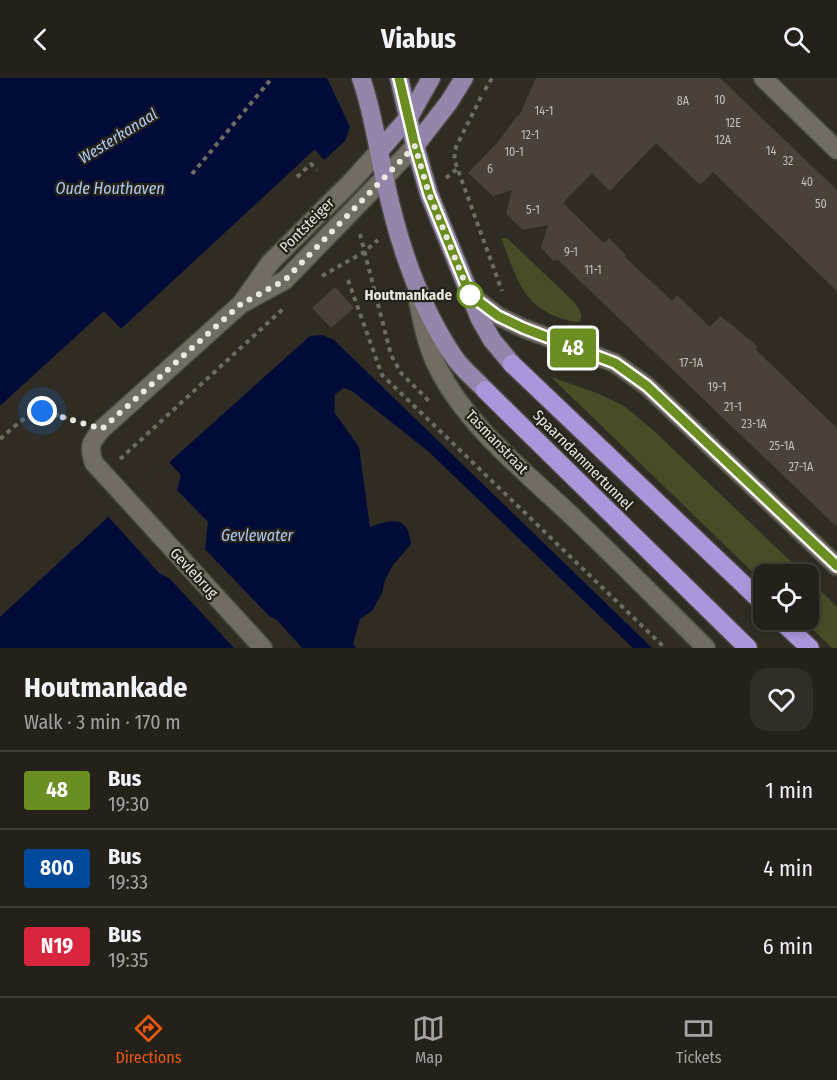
<!DOCTYPE html>
<html lang="en">
<head>
<meta charset="utf-8">
<style>
  :root { --surface:#24211a; --page:#302e27; --text:#f1f3f6; --muted:#a3a3a2; --line:#413e39; --accent:#ea580c }
  body { margin:0; font-family:"Fira Sans Condensed",sans-serif; background:var(--page); color:var(--text); height:100vh; display:flex; flex-direction:column; font-size:22px; white-space:nowrap }
  * { box-sizing:border-box; margin:0 }
  p { font-size:20px; color:var(--muted) }
  .icon { flex:none; width:33px; height:33px; fill:none; stroke:currentColor; stroke-width:2; stroke-linecap:round; stroke-linejoin:round }
  .map { position:relative; height:570px; overflow:hidden }
  .drawer { display:flex; flex-direction:column; background:var(--surface); flex:1 }
  .drawer>* { flex:none }
  .badge { padding:0 12px; border-radius:4px; font-size:21px; line-height:39px }
  .fabs { position:absolute; left:753px; top:486px; display:grid; gap:12px }
  .fabs a { display:grid; place-items:center; width:66px; height:66px; border-radius:12px; background:var(--surface); box-shadow:0 3px 9px #0003,0 0 0 2px var(--line); font-size:30px }
  .you { position:absolute; width:30px; height:30px; margin:-15px; border:4px solid #fff; border-radius:50%; background:#1a73e8; box-shadow:0 0 0 9px #1a73e833 }
  .map>.badge { position:absolute; translate:-50% -50%; box-shadow:0 0 0 3px #fff }
  .round { display:grid; place-items:center; flex:none; width:63px; height:63px; border-radius:18px; background:var(--page) }
  .headline { display:flex; align-items:center; justify-content:space-between; height:102px; padding:0 24px }
  h1 { font-size:28px; font-weight:700; line-height:45px }
  ul { padding:0; list-style:none }
  li { display:flex; align-items:center; gap:18px; height:78px; padding:0 24px; border-top:2px solid var(--line) }
  li div { flex:1 }
  li b { display:block; font-size:22px }
  li em { font-style:normal }
  li .badge { min-width:66px; font-weight:700; text-align:center }
  header { display:flex; justify-content:space-between; align-items:center; height:78px; padding:0 24px; background:var(--surface); font-size:27px; font-weight:700 }
  .menu { display:flex; justify-content:space-around; align-items:center; height:84px; border-top:2px solid var(--line); background:var(--surface); font-size:16px; color:var(--muted) }
  .menu a { display:grid; justify-items:center; gap:3px }
  .menu .active { color:var(--accent) }
  .map>svg:first-child { display:block }
  .green { fill:#494c27 }
  .water { fill:#000b38 }
  .pier { fill:#302c23 }
  .building { fill:#4a413a }
  .lines { fill:none; stroke-linecap:round; stroke-linejoin:round }
  .street-casing { stroke:#4a473f; stroke-width:21 }
  .secondary-casing { stroke:#4a473f; stroke-width:21 }
  .primary-casing { stroke:#4a473f; stroke-width:21 }
  .highway-casing { stroke:#4a473f; stroke-width:21 }
  .path { stroke:#6f6b63; stroke-width:4; stroke-dasharray:4.5 4.5; stroke-linecap:butt }
  .street { stroke:#726d63; stroke-width:18 }
  .secondary { stroke:#726d63; stroke-width:18 }
  .primary { stroke:#9486ab; stroke-width:18 }
  .highway { stroke:#aa96db; stroke-width:18 }
  .line-casing { stroke:#fff; stroke-width:14 }
  .line { stroke:#6b8e23; stroke-width:9 }
  .walk { stroke:#eae7e1; stroke-width:6; stroke-dasharray:0 10.8 }
  .stop-dot { fill:#fff; stroke:#6b8e23; stroke-width:3 }
  .labels { text-anchor:middle; dominant-baseline:central; stroke-width:4.5; stroke-linejoin:round; paint-order:stroke }
  .number-label { font-size:12px; fill:#c2beb7 }
  .street-label { font-size:15px; fill:#eae7e1; stroke:#262219 }
  .stop-label { font-size:15px; font-weight:bold; fill:#eae7e1; stroke:#262219; text-anchor:end }
  .water-label { font-size:16px; font-style:italic; fill:#aec8f6; stroke:#262219 }
</style>
</head>
<body>
<header><svg class="icon" aria-label="back" viewBox="0 0 24 24"><path d="M15 5l-7 7 7 7"/></svg>Viabus<svg class="icon" aria-label="search" viewBox="0 0 24 24"><circle cx="10" cy="10" r="6"/><path d="M15 15l6 6"/></svg></header>
<div class="map">
<svg width="837" height="570" viewBox="0 0 837 570">
  <rect width="100%" height="100%" fill="#302c23"/>
  <g class="green">
    <path d="M501 160H507L574 224C579 231 584 236 579 244 572 244 567 242 560 240 520 226 516 196 501 160Z"/>
    <path d="M551 299 597 315 624 328 653 352 804 496H764L763 504Z"/>
    <path d="M809 501 837 529V570H832L803 542H808Z"/>
  </g>
  <g class="water">
    <path d="M0 0H327L350 49 345 63 324 82 314 72 121 251 103 234 0 328Z"/>
    <path d="M322 257 334 262 652 570H633L428 373 352 313 344 310 335 316 334 334 359 369 370 449C390 442 408 436 411 466L393 487 385 502 382 515 372 533 360 541 353 566 356 570H0V539L108 439 310 258Z"/>
  </g>
  <g class="pier">
    <path d="M315 72 324 82 322 84 314 76 123 253H119L103 238 0 331V328L104 233 121 251Z"/>
    <path d="M167 382 181 397 177 412 208 444 205 471 269 538 277 542 302 570H234L169 500 159 495 106 436Z"/>
  </g>
  <g class="building">
    <path d="M536 0H720L837 112V213L713 94 700 107 656 65 610 113 592 95 563 125 604 165 609 160 626 177 625 179 672 223 677 217 710 249 720 238 732 247 757 268 756 272 837 350V449L558 182 553 183 541 169 548 147 523 152 506 136 512 112 493 118 468 95 497 65 517 38H519Z"/>
    <path d="M335 209 354 230 331 250 312 230Z"/>
  </g>
  <g class="lines">
    <g class="street-casing">
      <g id="street">
        <path d="M763 0 837 72"/>
        <path d="M245 224 285 202 415 68"/>
        <path d="M263 570 94 385C88 368 91 364 102 351L241 226 270 185 351 104 380 72"/>
      </g>
    </g>
    <g class="secondary-casing">
      <g id="secondary">
        <path d="M470 217 498 238 523 250 615 285 647 308 837 488"/>
        <path d="M417 218C422 242 426 266 437 288 467 349 525 393 573 439 618 482 662 526 706 570"/>
      </g>
    </g>
    <g class="primary-casing">
      <g id="primary">
        <path d="M361 0C373 34 377 67 385 102 398 164 418 226 454 279 462 291 475 301 485 312"/>
        <path d="M399 0 415 68 429 116 480 241 492 262 512 286"/>
        <path d="M415 68 449 24 464 0"/>
        <path d="M380 72 409 39 431 0"/>
      </g>
    </g>
    <g class="highway-casing">
      <g id="highway">
        <path d="M512 286 764 526"/>
        <path d="M485 312 748 570"/>
        <path d="M780 542 810 570"/>
      </g>
    </g>
    <g class="path">
      <path d="M485 12 492 0"/>
      <path d="M481 19 456 69 454 81 502 213"/>
      <path d="M192 96 272 0"/>
      <path d="M297 99 311 86 317 92"/>
      <path d="M446 100 457 91"/>
      <path d="M360 156 391 277 401 295 431 325"/>
      <path d="M322 198 364 174 378 162"/>
      <path d="M348 202 382 297 665 570"/>
      <path d="M0 361C38 328 32 330 80 344"/>
      <path d="M120 381 284 230"/>
    </g>
    <use href="#street" class="street"/>
    <use href="#secondary" class="secondary"/>
    <use href="#primary" class="primary"/>
    <use href="#highway" class="highway"/>
  </g>
  <g class="lines">
    <g class="line-casing">
      <path id="line" d="M399 0 415 68 429 116 470 217 498 238 523 250 615 285 647 308 837 488"/>
    </g>
    <use href="#line" class="line"/>
    <path class="walk" d="M42 333 102 351 241 226 285 202 415 68 429 116 470 217"/>
  </g>
  <circle class="stop-dot" cx="470" cy="217" r="12"/>
  <g class="labels">
    <g class="number-label">
      <text x="720" y="22">10</text>
      <text x="683" y="23">8A</text>
      <text x="544" y="33">14-1</text>
      <text x="733" y="45">12E</text>
      <text x="530" y="57">12-1</text>
      <text x="723" y="62">12A</text>
      <text x="771" y="73">14</text>
      <text x="514" y="74">10-1</text>
      <text x="788" y="83">32</text>
      <text x="490" y="91">6</text>
      <text x="807" y="104">40</text>
      <text x="821" y="126">50</text>
      <text x="533" y="132">5-1</text>
      <text x="571" y="174">9-1</text>
      <text x="593" y="192">11-1</text>
      <text x="691" y="285">17-1A</text>
      <text x="717" y="309">19-1</text>
      <text x="733" y="329">21-1</text>
      <text x="754" y="346">23-1A</text>
      <text x="782" y="368">25-1A</text>
      <text x="801" y="389">27-1A</text>
    </g>
    <g class="street-label">
      <text transform="translate(307 147) rotate(-45)">Pontsteiger</text>
      <text transform="translate(497 364) rotate(46)">Tasmanstraat</text>
      <text transform="translate(583 382) rotate(45)">Spaarndammertunnel</text>
      <text transform="translate(194 495) rotate(47)">Gevlebrug</text>
    </g>
    <g class="stop-label">
      <text x="452" y="217">Houtmankade</text>
    </g>
    <g class="water-label">
      <text transform="translate(118 58) rotate(-32)">Westerkanaal</text>
      <text x="110" y="110">Oude Houthaven</text>
      <text x="257" y="457">Gevlewater</text>
    </g>
  </g>
</svg>
<div class="fabs">
<a><svg class="icon" aria-label="locate" viewBox="0 0 24 24"><circle cx="12" cy="12" r="6"/><path d="M12 2v4M12 18v4M2 12h4M18 12h4"/></svg></a>
</div>
<div class="you" style="left:42px;top:333px"></div>
<b class="badge" style="left:573px;top:270px;background:#6b8e23;color:#fff">48</b>
</div>
<section class="drawer">
<div class="headline"><div><h1>Houtmankade</h1><p>Walk · 3 min · 170 m</p></div><a class="round"><svg class="icon" aria-label="heart" viewBox="0 0 24 24"><path d="M12 20l-8-8c-3-5 5-10 8-4 3-6 11-1 8 4z"/></svg></a></div>
<ul>
<li><span class="badge" style="background:#6b8e23;color:#fff">48</span><div><b>Bus</b><p>19:30</p></div><em>1 min</em></li>
<li><span class="badge" style="background:#004899;color:#fff">800</span><div><b>Bus</b><p>19:33</p></div><em>4 min</em></li>
<li><span class="badge" style="background:#d7263d;color:#fff">N19</span><div><b>Bus</b><p>19:35</p></div><em>6 min</em></li>
</ul>
</section>
<nav class="menu">
<a class="active"><svg class="icon" aria-label="directions" viewBox="0 0 24 24"><path d="M12 3l9 9-9 9-9-9zM9 14v-3h6M13 9l2 2-2 2"/></svg>Directions</a>
<a><svg class="icon" aria-label="map" viewBox="0 0 24 24"><path d="M3 6l6-2 6 2 6-2v14l-6 2-6-2-6 2zM9 4v14M15 6v14"/></svg>Map</a>
<a><svg class="icon" aria-label="tickets" viewBox="0 0 24 24"><path d="M3 7h18v10H3zM15 7v10"/></svg>Tickets</a>
</nav>
</body>
</html>
